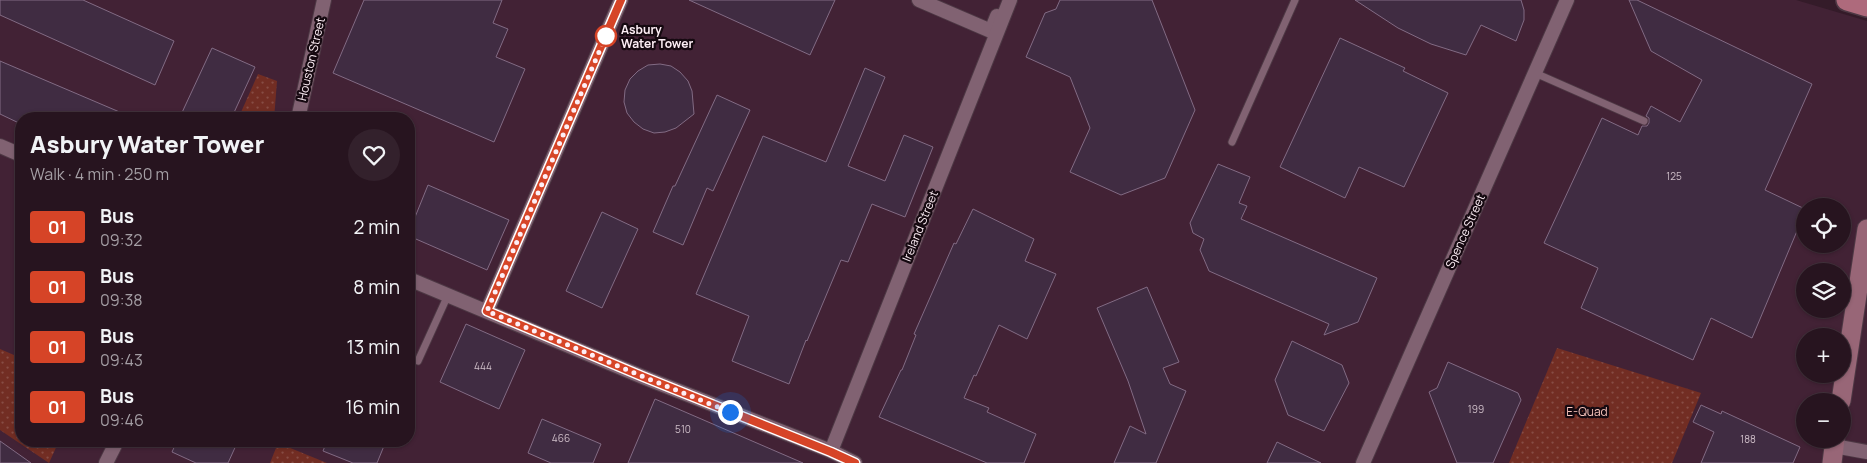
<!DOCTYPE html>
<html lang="en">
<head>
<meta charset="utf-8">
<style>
  :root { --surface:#27141f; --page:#33212c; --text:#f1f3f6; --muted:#a49ea4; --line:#43333d }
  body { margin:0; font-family:Manrope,sans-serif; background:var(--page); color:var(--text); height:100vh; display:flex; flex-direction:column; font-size:19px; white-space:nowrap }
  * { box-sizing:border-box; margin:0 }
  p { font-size:16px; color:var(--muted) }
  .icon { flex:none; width:28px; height:28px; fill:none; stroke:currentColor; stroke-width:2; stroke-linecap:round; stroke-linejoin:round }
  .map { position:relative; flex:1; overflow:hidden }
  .side { position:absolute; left:15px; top:112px; width:400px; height:335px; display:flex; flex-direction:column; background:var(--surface); border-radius:20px; box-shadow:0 1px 4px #0004,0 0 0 1px var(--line) }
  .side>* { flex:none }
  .badge { padding:0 10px; border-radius:4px; font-size:18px; line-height:32px }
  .controls { position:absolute; left:1796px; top:198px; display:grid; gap:10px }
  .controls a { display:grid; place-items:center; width:55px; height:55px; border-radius:50%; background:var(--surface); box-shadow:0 1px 4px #0004,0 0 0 1px var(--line); font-size:25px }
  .you { position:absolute; width:25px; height:25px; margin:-12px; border:4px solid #fff; border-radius:50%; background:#1a73e8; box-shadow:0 0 0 8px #1a73e833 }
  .map>.badge { position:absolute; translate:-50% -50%; box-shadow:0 0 0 2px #fff }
  .round { display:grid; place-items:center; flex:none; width:52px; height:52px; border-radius:26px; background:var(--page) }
  .overview { display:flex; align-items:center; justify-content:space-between; height:85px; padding:0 15px }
  h1 { font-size:24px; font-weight:800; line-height:38px }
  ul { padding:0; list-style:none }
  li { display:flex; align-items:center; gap:15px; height:60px; padding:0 15px }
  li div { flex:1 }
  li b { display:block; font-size:19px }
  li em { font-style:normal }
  li .badge { min-width:55px; font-weight:700; text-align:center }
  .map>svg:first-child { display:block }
  .built { fill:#422235; fill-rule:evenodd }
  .grass { fill:url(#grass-dots) }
  .building { fill:#402c42; stroke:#826b84 }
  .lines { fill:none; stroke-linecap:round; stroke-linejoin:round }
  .lane-casing { stroke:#4d3844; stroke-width:9 }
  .street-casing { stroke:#4d3844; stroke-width:16 }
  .secondary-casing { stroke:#4d3844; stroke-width:21 }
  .primary-casing { stroke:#4d3844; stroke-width:24 }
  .lane { stroke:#816272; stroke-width:7 }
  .street { stroke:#816272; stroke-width:14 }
  .secondary { stroke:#986677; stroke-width:19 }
  .primary { stroke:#ae6a7c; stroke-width:21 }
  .line-casing { stroke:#fff; stroke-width:11 }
  .line { stroke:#d64427; stroke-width:8 }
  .walk { stroke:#fdeef5; stroke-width:5; stroke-dasharray:0 9 }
  .stop-dot { fill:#fff; stroke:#d64427; stroke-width:2.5 }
  .labels { text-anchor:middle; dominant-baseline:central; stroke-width:4.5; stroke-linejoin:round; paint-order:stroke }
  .number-label { font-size:10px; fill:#cebec8 }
  .stop-label { font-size:12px; font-weight:bold; fill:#fdeef5; stroke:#150910; text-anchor:start }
  .street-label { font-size:12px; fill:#fdeef5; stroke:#150910 }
  .park-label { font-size:12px; fill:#f7c3ba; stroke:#150910 }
</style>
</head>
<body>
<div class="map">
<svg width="1867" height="463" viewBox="0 0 1867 463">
  <defs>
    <pattern id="grass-dots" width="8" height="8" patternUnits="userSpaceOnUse" patternTransform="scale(1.25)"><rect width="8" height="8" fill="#722d23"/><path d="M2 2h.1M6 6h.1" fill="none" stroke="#874c44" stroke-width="1.8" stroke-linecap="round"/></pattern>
  </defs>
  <rect width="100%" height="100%" fill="#341b29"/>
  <path class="built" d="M0 0H1796L1867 21V463H0ZM21 119H409V441H21ZM1805 206H1842V244H1805ZM1805 271H1842V309H1805ZM1805 336H1842V374H1805ZM1805 401H1842V439H1805Z"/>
  <g class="grass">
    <path d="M258 74 277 81 274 119H238Z"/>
    <path d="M1557 348 1701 393 1672 463H1509Z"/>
    <path d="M0 349 21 358V441H59L49 463 0 430Z"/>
    <path d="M278 443 327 463H270Z"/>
  </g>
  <g class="building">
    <path d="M0 0H83L174 41 155 85 0 15Z"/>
    <path d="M364 0H502L493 23 508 29 496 57 525 69 494 142 333 73Z"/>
    <path d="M689 0H835L810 55Z"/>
    <path d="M1060 0H1152L1195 110 1165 178 1121 195 1070 172 1090 128 1070 77 1026 57 1045 13 1056 9Z"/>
    <path d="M1355 0H1521L1524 10V20L1516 41 1481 25 1466 55 1431 44 1398 28Z"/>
    <path d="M1629 0H1637L1812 84 1765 190 1805 209V212L1752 338 1711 318 1693 360 1581 308 1598 268 1544 243 1602 118 1638 135 1642 126H1647L1649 123V118L1646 116 1651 106 1680 122 1702 80 1651 51Z"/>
    <path d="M1340 38 1405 68 1403 71 1448 93 1404 187 1359 167 1345 198 1280 167Z"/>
    <path d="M212 48 255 67 231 119H179Z"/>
    <path d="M0 61 136 119H21V124L0 114Z"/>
    <path d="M660 64 671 66 680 72 688 81 692 91 694 114 676 128 665 132 654 133 643 129 634 122 627 113 624 102 625 90 630 79 638 71 648 65Z"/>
    <path d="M865 68 885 77 848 166 885 181 904 135 933 147 905 217 872 204 848 262 841 260 807 341 806 340 789 384 732 361 749 316 696 294 763 136 826 162Z"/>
    <path d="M717 95 750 110 713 191 707 188 683 245 653 232 673 186H675Z"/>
    <path d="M1218 164 1250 177 1239 203 1247 206 1241 219 1377 278 1358 322 1324 335 1329 324 1209 271 1200 250 1204 239 1193 233 1190 223Z"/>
    <path d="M428 185 509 220 487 270 409 236V232Z"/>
    <path d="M973 209 1034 239 1025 261 1056 274 1027 339 999 325 976 376 974 375 964 398 989 408 987 412 1036 434 1024 463H987L879 417 901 370H902L916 335 914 334 954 243 956 244Z"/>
    <path d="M602 212 638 229 602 308 566 291Z"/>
    <path d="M1147 287 1179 362 1163 368 1170 384 1186 391 1156 463H1114L1130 426 1146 434 1128 381 1097 308Z"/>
    <path d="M466 324 525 350 499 409 440 382Z"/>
    <path d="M1292 341 1342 365 1349 383 1324 431 1288 415 1275 380Z"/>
    <path d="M1448 362 1518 393 1521 400 1493 463H1457L1429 392 1437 388Z"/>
    <path d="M655 399 803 463H628Z"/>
    <path d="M1701 405 1721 414 1722 411 1800 447 1793 463H1701L1714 432 1693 422Z"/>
    <path d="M542 419 601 444 593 463H551L528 453Z"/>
    <path d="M0 441 31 463H0Z"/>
    <path d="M177 441H238L228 463H196L172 452Z"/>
    <path d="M327 441H386L377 463H353L323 451Z"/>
    <path d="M1277 442 1321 463H1267Z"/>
  </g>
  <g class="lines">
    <g class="lane-casing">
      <g id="lane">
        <path d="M1535 73 1644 121"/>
        <path d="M1232 142 1295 0"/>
        <path d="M418 361 448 295"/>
      </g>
    </g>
    <g class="street-casing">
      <g id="street">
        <path d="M919 0 991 31 997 16"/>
        <path d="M298 119 324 0"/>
        <path d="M0 146 21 155"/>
        <path d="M409 279 643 377 831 451 855 463"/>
        <path d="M487 311 621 0"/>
        <path d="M1834 446 1867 452"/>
        <path d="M831 451 1010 0"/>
        <path d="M106 463 117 441"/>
        <path d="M1363 463 1567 0"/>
      </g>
    </g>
    <g class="secondary-casing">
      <g id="secondary">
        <path d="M1841 401 1867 229"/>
        <path d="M1832 463 1835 439"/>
      </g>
    </g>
    <g class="primary-casing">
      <path id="primary" d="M1847 0 1867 6"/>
    </g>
    <use href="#lane" class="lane"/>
    <use href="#street" class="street"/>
    <use href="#secondary" class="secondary"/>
    <use href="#primary" class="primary"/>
  </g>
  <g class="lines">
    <g class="line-casing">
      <path id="line" d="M621 0 487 311 644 377 831 452 855 463"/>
    </g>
    <use href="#line" class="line"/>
    <path class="walk" d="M606 36 487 311 644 377 730 412"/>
  </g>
  <circle class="stop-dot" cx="606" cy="36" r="10"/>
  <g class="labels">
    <g class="number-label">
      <text x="1674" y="176">125</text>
      <text x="483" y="366">444</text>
      <text x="1476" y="409">199</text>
      <text x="683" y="429">510</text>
      <text x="561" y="438">466</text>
      <text x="1748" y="439">188</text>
    </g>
    <g class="stop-label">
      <text x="621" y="29">Asbury<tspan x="621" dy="14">Water Tower</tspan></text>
    </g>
    <g class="street-label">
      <text transform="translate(311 59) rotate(-77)">Houston Street</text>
      <text transform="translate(920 226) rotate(-68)">Ireland Street</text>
      <text transform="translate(1465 231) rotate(-66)">Spence Street</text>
    </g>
    <g class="park-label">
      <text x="1587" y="411">E-Quad</text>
    </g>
  </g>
</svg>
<div class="controls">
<a><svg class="icon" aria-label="locate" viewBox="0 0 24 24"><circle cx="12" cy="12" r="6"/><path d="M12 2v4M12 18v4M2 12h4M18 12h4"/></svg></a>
<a><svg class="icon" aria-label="layers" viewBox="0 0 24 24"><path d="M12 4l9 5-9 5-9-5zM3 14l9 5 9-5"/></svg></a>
<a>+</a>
<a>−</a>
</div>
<div class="you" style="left:730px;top:412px"></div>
<section class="side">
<div class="overview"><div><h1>Asbury Water Tower</h1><p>Walk · 4 min · 250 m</p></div><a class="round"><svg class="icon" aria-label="heart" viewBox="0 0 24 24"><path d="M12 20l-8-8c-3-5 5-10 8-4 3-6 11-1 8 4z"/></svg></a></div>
<ul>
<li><span class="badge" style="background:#d64427;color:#fff">01</span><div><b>Bus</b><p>09:32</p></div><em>2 min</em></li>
<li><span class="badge" style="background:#d64427;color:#fff">01</span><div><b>Bus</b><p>09:38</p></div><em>8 min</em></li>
<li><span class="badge" style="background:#d64427;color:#fff">01</span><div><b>Bus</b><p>09:43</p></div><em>13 min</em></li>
<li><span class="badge" style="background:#d64427;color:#fff">01</span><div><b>Bus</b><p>09:46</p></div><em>16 min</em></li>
</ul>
</section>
</div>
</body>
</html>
